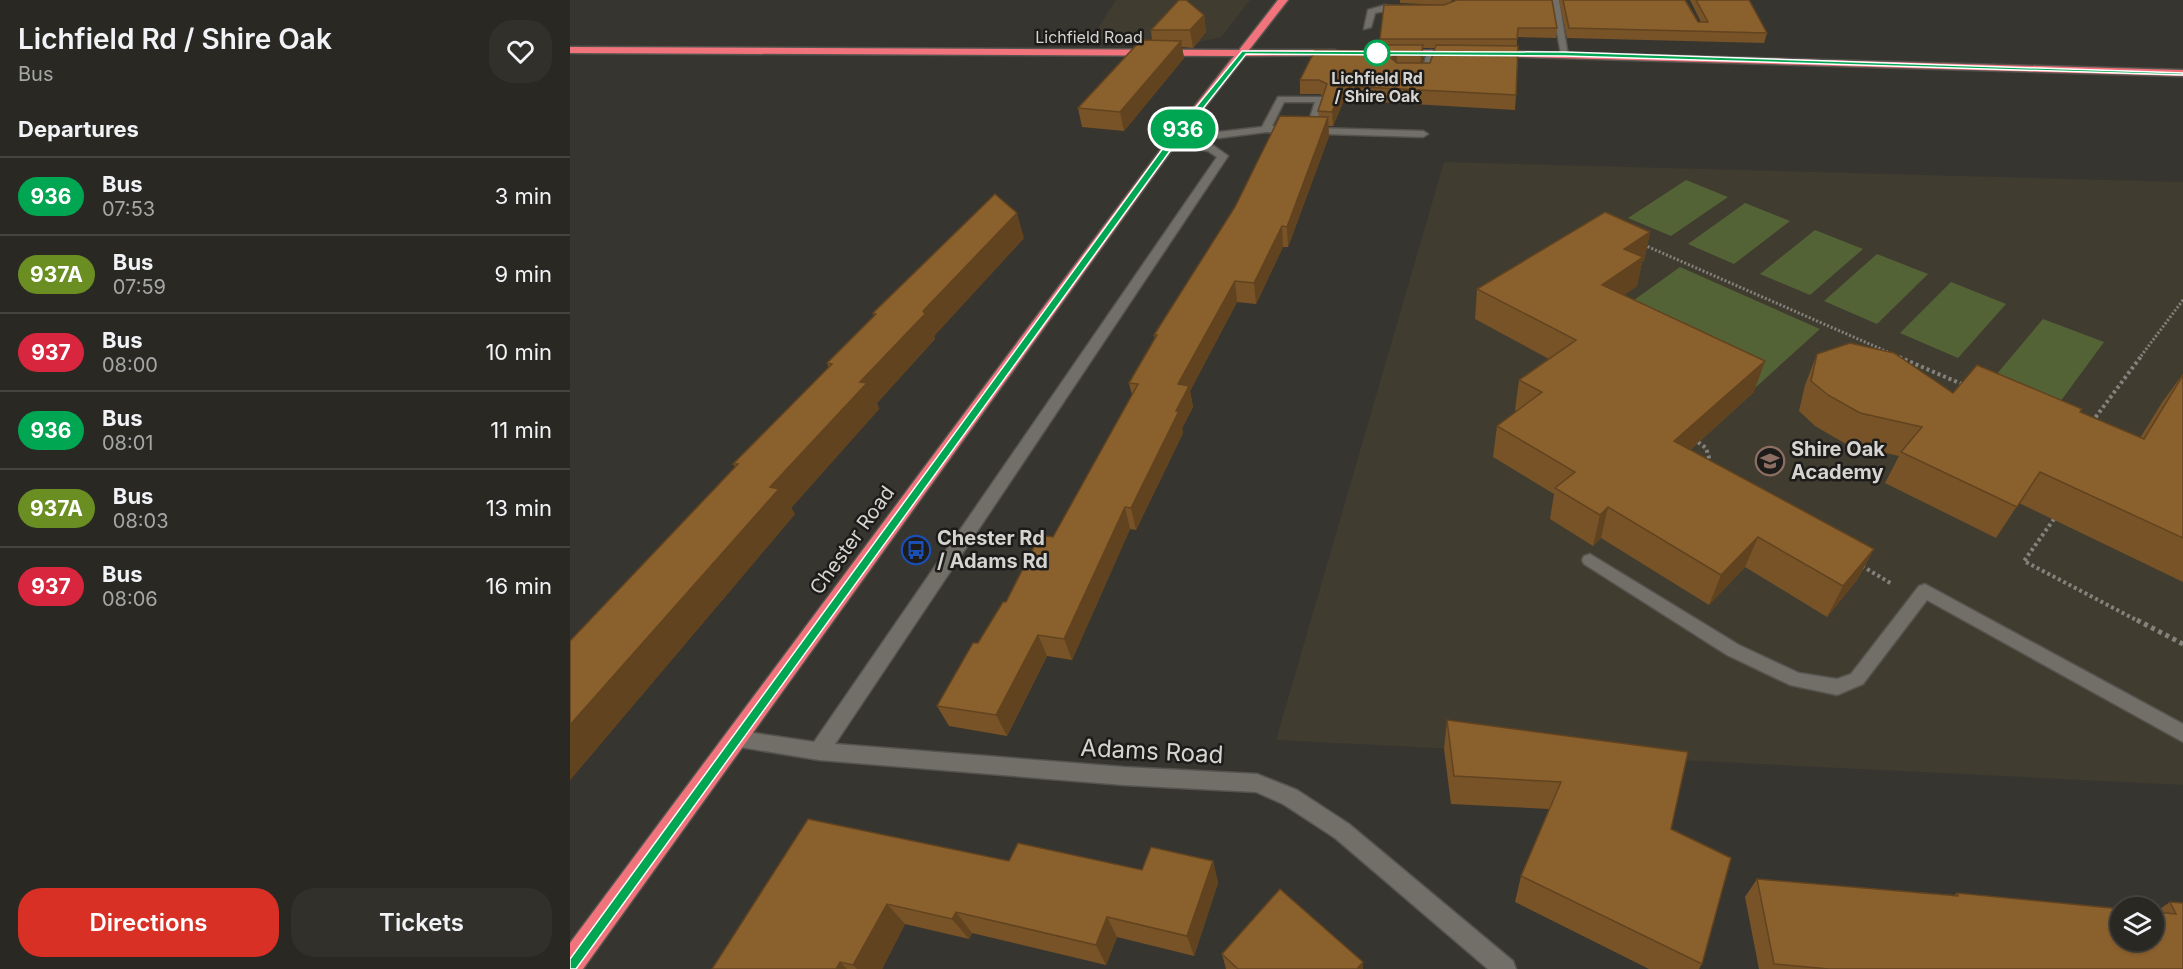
<!DOCTYPE html>
<html lang="en">
<head>
<meta charset="utf-8">
<style>
  :root { --surface:#292823; --page:#31302b; --text:#f1f3f6; --muted:#a5a6a6; --line:#454441; --accent:#d93025 }
  body { margin:0; font-family:Inter,sans-serif; background:var(--page); color:var(--text); height:100vh; display:flex; flex-direction:column; font-size:22px; white-space:nowrap }
  * { box-sizing:border-box; margin:0 }
  p { font-size:20px; color:var(--muted) }
  .icon { flex:none; width:33px; height:33px; fill:none; stroke:currentColor; stroke-width:2; stroke-linecap:round; stroke-linejoin:round }
  .map { position:relative; flex:1; overflow:hidden }
  .panel { display:flex; flex-direction:column; background:var(--surface); width:570px }
  .panel>* { flex:none }
  .badge { padding:0 12px; border-radius:20px; font-size:21px; line-height:39px }
  .buttons { position:absolute; left:1540px; top:897px; display:grid; gap:12px }
  .buttons a { display:grid; place-items:center; width:54px; height:54px; border-radius:50%; background:var(--surface); box-shadow:0 2px 4px #0004,0 0 0 2px var(--line); font-size:30px }
  .map>.badge { position:absolute; translate:-50% -50%; box-shadow:0 0 0 3px #fff }
  h2 { padding:0 18px; font-size:22px; line-height:54px }
  .round { display:grid; place-items:center; flex:none; width:63px; height:63px; border-radius:24px; background:var(--page) }
  .overview { display:flex; align-items:center; justify-content:space-between; height:102px; padding:0 18px }
  h1 { font-size:28px; font-weight:600; line-height:45px }
  .primary-button { display:flex; gap:12px; margin-top:auto; padding:12px 18px }
  .primary-button a { flex:1; height:69px; border-radius:24px; background:var(--accent); color:#fff; font-size:24px; font-weight:600; line-height:69px; text-align:center }
  .primary-button a+a { background:var(--page); color:var(--text) }
  ul { padding:0; list-style:none }
  li { display:flex; align-items:center; gap:18px; height:78px; padding:0 18px; border-top:2px solid var(--line) }
  li div { flex:1 }
  li b { display:block; font-size:22px }
  li em { font-style:normal }
  li .badge { min-width:66px; font-weight:700; text-align:center }
  main { display:flex; flex:1; min-height:0 }
  .map>svg:first-child { display:block }
  .built { fill:#403c30 }
  .green { fill:#546336 }
  .lines { fill:none; stroke-linecap:round; stroke-linejoin:round }
  .minor-casing { stroke:#55534e; stroke-width:3 }
  .highway-casing { stroke:#55534e; stroke-width:3 }
  .path-far2 { stroke:#83827d; stroke-width:3; stroke-dasharray:2 2; stroke-linecap:butt }
  .path-far1 { stroke:#83827d; stroke-width:4; stroke-dasharray:3 3; stroke-linecap:butt }
  .path { stroke:#83827d; stroke-width:5; stroke-dasharray:4 4; stroke-linecap:butt }
  .minor { fill:#726f69; fill-rule:evenodd }
  .highway { fill:#f1737b; fill-rule:evenodd }
  .wall { fill:#775327; fill-rule:evenodd }
  .shaded-wall { fill:#614320 }
  .building { fill:#8a602d; stroke:#614320; stroke-width:1.5 }
  .line { fill:#00a651; stroke:#fff; stroke-width:1.5 }
  .stop-dot { fill:#fff; stroke:#00a651; stroke-width:3 }
  .labels { text-anchor:middle; dominant-baseline:central; stroke-width:5; stroke-linejoin:round; paint-order:stroke }
  .far-street-label { font-size:16px; fill:#d5d4d0; stroke:#1d1c1a }
  .far-stop-label { font-size:16px; font-weight:bold; fill:#d5d4d0; stroke:#1d1c1a }
  .poi-label { font-size:20px; font-weight:bold; fill:#d5d4d0; stroke:#1d1c1a; text-anchor:start }
  .street-label { font-size:20px; fill:#d5d4d0; stroke:#1d1c1a }
  .near-street-label { font-size:24px; fill:#d5d4d0; stroke:#1d1c1a }
</style>
</head>
<body>
<main>
<section class="panel">
<div class="overview"><div><h1>Lichfield Rd / Shire Oak</h1><p>Bus</p></div><a class="round"><svg class="icon" aria-label="heart" viewBox="0 0 24 24"><path d="M12 20l-8-8c-3-5 5-10 8-4 3-6 11-1 8 4z"/></svg></a></div>
<h2>Departures</h2>
<ul>
<li><span class="badge" style="background:#00a651;color:#fff">936</span><div><b>Bus</b><p>07:53</p></div><em>3 min</em></li>
<li><span class="badge" style="background:#6b8e23;color:#fff">937A</span><div><b>Bus</b><p>07:59</p></div><em>9 min</em></li>
<li><span class="badge" style="background:#d7263d;color:#fff">937</span><div><b>Bus</b><p>08:00</p></div><em>10 min</em></li>
<li><span class="badge" style="background:#00a651;color:#fff">936</span><div><b>Bus</b><p>08:01</p></div><em>11 min</em></li>
<li><span class="badge" style="background:#6b8e23;color:#fff">937A</span><div><b>Bus</b><p>08:03</p></div><em>13 min</em></li>
<li><span class="badge" style="background:#d7263d;color:#fff">937</span><div><b>Bus</b><p>08:06</p></div><em>16 min</em></li>
</ul>
<div class="primary-button"><a>Directions</a><a>Tickets</a></div>
</section>
<div class="map">
<svg width="1613" height="969" viewBox="0 0 1613 969">
  <rect width="100%" height="100%" fill="#37352f"/>
  <g class="built">
    <path d="M546 0H680L651 37 629 42 521 39Z"/>
    <path d="M874 162 1613 182V785L706 740Z"/>
  </g>
  <g class="green">
    <path d="M1116 180 1158 197 1101 236 1058 218Z"/>
    <path d="M1175 203 1220 221 1164 264 1118 244Z"/>
    <path d="M1245 230 1293 249 1240 295 1190 274Z"/>
    <path d="M1307 254 1358 274 1307 324 1254 301Z"/>
    <path d="M1110 267 1250 329 1185 388 1039 318Z"/>
    <path d="M1381 282 1436 304 1388 358 1330 333Z"/>
    <path d="M1473 319 1534 342 1490 402 1426 375Z"/>
  </g>
  <g class="lines">
    <g class="minor-casing">
      <g id="minor">
        <path d="M981 0H989L998 56 991 54Z"/>
        <path d="M815 5 838 8C829 13 815 10 805 13L801 27 794 29 798 10Z"/>
        <path d="M861 50 865 53 859 75H842V71L852 70 857 53Z"/>
        <path d="M708 97H753L746 128 853 131 858 134 853 137 696 132 649 138 610 134 605 131 610 128 649 132 692 127ZM714 102H745L737 127 702 126Z"/>
        <path d="M602 139 644 146 658 156 265 744 554 767 687 774 727 790 779 824 943 961 946 969H918L765 838 713 804 686 792 554 785 249 760 164 746 157 744 155 738 157 732 164 730 244 742 647 157 638 151 599 144V140Z"/>
        <path d="M1020 554 1169 645 1229 673 1267 679 1281 674 1349 586 1355 584 1613 724V742L1357 600 1293 684 1267 695 1220 685 1157 655 1014 564 1012 560 1014 556Z"/>
      </g>
    </g>
    <g class="highway-casing">
      <g id="highway">
        <path d="M708 0H718L679 50H765L770 53 769 55 675 56 606 144 13 969H0V943L598 140 664 56 0 53V47L669 50Z"/>
        <path d="M829 50 888 51 893 54 888 57 825 55 824 53Z"/>
        <path d="M925 51 1613 70V76L921 56V52Z"/>
      </g>
    </g>
    <g class="path-far2">
      <path d="M1074 245 1320 353"/>
      <path d="M1571 356 1613 300"/>
    </g>
    <g class="path-far1">
      <path d="M1329 357 1394 385"/>
      <path d="M1522 422 1572 355"/>
      <path d="M1128 442 1136 448 1141 464"/>
      <path d="M1484 519 1454 561 1570 622"/>
      <path d="M1292 566 1322 584"/>
    </g>
    <path class="path" d="M1567 620 1613 644"/>
    <use href="#minor" class="minor"/>
    <use href="#highway" class="highway"/>
  </g>
  <g class="wall">
    <path d="M830 0H882L881 2 987 28 986 38 947 37 946 95 945 110 774 100 763 126H758L759 136 718 247H713L686 304 667 302 620 391 623 407 612 428 613 433 566 530 560 529 502 660 477 656 437 736 379 726 367 706 436 602 483 537 562 395 559 383 585 339 584 335 749 117 748 111 753 96 750 94H730V80L808 51 810 45V39L875 5 830 3ZM853 48H865L860 63H852L853 59Z"/>
    <path d="M989 0H1115L1128 22H1131L1120 0H1179L1197 33 1194 43 997 38Z"/>
    <path d="M634 15 636 32 623 48 612 47 614 58 554 131 512 127 508 108 582 40 581 30Z"/>
    <path d="M1080 232 1074 261 1072 262 1067 286 1054 295 1184 392 1120 450 1304 549 1287 580 1257 617 1175 567 1139 605 1031 538 1023 546 980 519 984 494 923 457 927 426 947 411 945 410 949 380 979 359 905 319 907 289Z"/>
    <path d="M454 238 364 336 365 339 307 403 309 409 221 508 225 514 0 780V641L165 467 163 464 259 368 257 363 304 316 303 313Z"/>
    <path d="M1247 354 1383 393 1510 412 1570 438 1593 401 1613 374V582L1449 503 1426 538 1315 483 1329 456 1276 444 1245 426 1229 411 1235 385Z"/>
    <path d="M877 720 1101 829 1132 964 1129 969H1079L945 902 951 876 979 809 881 804 874 749Z"/>
    <path d="M238 819 439 861 572 870 643 861 648 883 624 956 547 937 536 965 402 933 399 939 335 924 312 969H142Z"/>
    <path d="M1187 879 1384 895 1387 893 1585 912 1600 902 1613 903V969H1189L1175 897Z"/>
    <path d="M652 954 793 969H656Z"/>
  </g>
  <g class="shaded-wall">
    <path d="M634 15 636 32 623 48 620 30Z"/>
    <path d="M611 41 614 58 554 131 550 112Z"/>
    <path d="M853 45V59L850 68 851 54Z"/>
    <path d="M827 53V67L821 58Z"/>
    <path d="M773 86 774 100 763 126 762 112Z"/>
    <path d="M758 117 759 136 718 247 717 227Z"/>
    <path d="M447 213 454 238 364 336 365 339 307 403 309 409 221 508 225 514 0 780V725L200 487 290 382 353 311Z"/>
    <path d="M712 226 713 247 686 304 684 283Z"/>
    <path d="M1080 232 1074 261 1072 262 1067 286 1026 315 1032 285 1054 249Z"/>
    <path d="M665 281 667 302 620 391 623 407 612 428 613 433 566 530 561 508 606 411 608 384Z"/>
    <path d="M1195 361 1184 392 1095 472 1104 441Z"/>
    <path d="M555 507 560 529 502 660 494 639Z"/>
    <path d="M1038 507 1031 538 1023 546 1030 515Z"/>
    <path d="M1188 537 1175 567 1139 605 1151 575Z"/>
    <path d="M1304 549 1287 580 1257 617 1273 586Z"/>
    <path d="M468 635 477 656 437 736 426 715Z"/>
    <path d="M643 861 648 883 624 956 617 936Z"/>
    <path d="M317 904 335 924 312 969H287L283 965Z"/>
    <path d="M386 912 402 933 399 939 382 919Z"/>
    <path d="M537 917 547 937 536 965 526 945Z"/>
    <path d="M270 962 277 969H266Z"/>
    <path d="M793 962V969H787Z"/>
  </g>
  <g class="building">
    <path d="M609 0H616L634 15 620 30H581Z"/>
    <path d="M887 0H982L987 28H948L947 39H810L814 5H874Z"/>
    <path d="M993 0H1115L1128 22H1138L1126 0H1179L1197 33 999 28Z"/>
    <path d="M571 40 611 41 550 112 508 108Z"/>
    <path d="M809 45H853L851 54 827 53 821 58 827 63H860L866 45 948 46 946 95 773 86 762 112 748 111 757 84 749 80H730L745 50 808 51Z"/>
    <path d="M710 116 758 117 717 227 712 226 684 283 665 281 608 384 619 386 606 411H609L561 508 555 507 494 639 468 635 426 715 367 706 403 643H408L433 602H436L470 535 483 537 568 384 559 383 587 335H584L665 207Z"/>
    <path d="M425 194 447 213 353 311 355 314 290 382 297 383 200 487 209 489 0 725V641L168 464H163L262 364 257 363 306 314 303 313Z"/>
    <path d="M1035 212 1080 232 1054 249 1073 257 1032 285 1195 361 1104 441 1304 549 1273 586 1188 537 1151 575 1038 507 1030 515 985 488 1005 472 927 426 972 392 949 380 1006 340 907 289Z"/>
    <path d="M1280 343 1324 353 1383 393 1407 365 1512 409 1510 412 1574 439 1613 375V538L1470 472 1447 507 1331 452 1352 427 1290 413 1258 395 1241 381 1247 354Z"/>
    <path d="M877 720 1118 752 1101 829 1161 858 1132 964 951 876 991 782 884 776Z"/>
    <path d="M238 819 439 861 448 843 572 870 581 847 643 861 617 936 537 917 526 945 386 912 382 919 317 904 283 965 270 962 266 969H142Z"/>
    <path d="M1187 879 1388 896 1387 893 1551 909V940H1584V912L1606 914 1600 902 1613 903V969H1259L1204 964Z"/>
    <path d="M710 889 793 962 787 969H668L652 954Z"/>
  </g>
  <path class="line" d="M672 51 995 52 1613 73V75L995 56 676 54 605 144 6 969H0V959L599 140Z"/>
  <defs>
    <g id="school-ring" transform="scale(1.5)"><circle r="9.5" fill="#1d1c1a" stroke="#8d6e63" stroke-width="1.5"/><path d="M0-5L7-2L0 1L-7-2ZM-4 1L0 2.5L4 1V4Q0 6-4 4Z" fill="#8d6e63"/></g>
    <g id="bus-ring" transform="scale(1.5)"><circle r="9.5" fill="#1d1c1a" stroke="#1a4fb4" stroke-width="1.5"/><path d="M-5-6H5V4H4V6H2V4H-2V6H-4V4H-5ZM-3.5-4V0h7V-4ZM-3.5 1.2v1.5H-2V1.2ZM2 1.2v1.5H3.5V1.2Z" fill="#1a4fb4"/></g>
  </defs>
  <g fill-rule="evenodd">
    <use href="#school-ring" x="1200" y="461"/>
    <use href="#bus-ring" x="346" y="550"/>
  </g>
  <circle class="stop-dot" cx="807" cy="53" r="12"/>
  <g class="labels">
    <g class="far-street-label">
      <text x="519" y="37">Lichfield Road</text>
    </g>
    <g class="far-stop-label">
      <text x="807" y="78">Lichfield Rd<tspan x="807" dy="18">/ Shire Oak</tspan></text>
    </g>
    <g class="poi-label">
      <text x="1221" y="449">Shire Oak<tspan x="1221" dy="23">Academy</tspan></text>
      <text x="367" y="538">Chester Rd<tspan x="367" dy="23">/ Adams Rd</tspan></text>
    </g>
    <g class="street-label">
      <text transform="translate(282 540) rotate(-54)">Chester Road</text>
    </g>
    <g class="near-street-label">
      <text transform="translate(582 751) rotate(3)">Adams Road</text>
    </g>
  </g>
</svg>
<div class="buttons">
<a><svg class="icon" aria-label="layers" viewBox="0 0 24 24"><path d="M12 4l9 5-9 5-9-5zM3 14l9 5 9-5"/></svg></a>
</div>
<b class="badge" style="left:613px;top:129px;background:#00a651;color:#fff">936</b>
</div>
</main>
</body>
</html>
